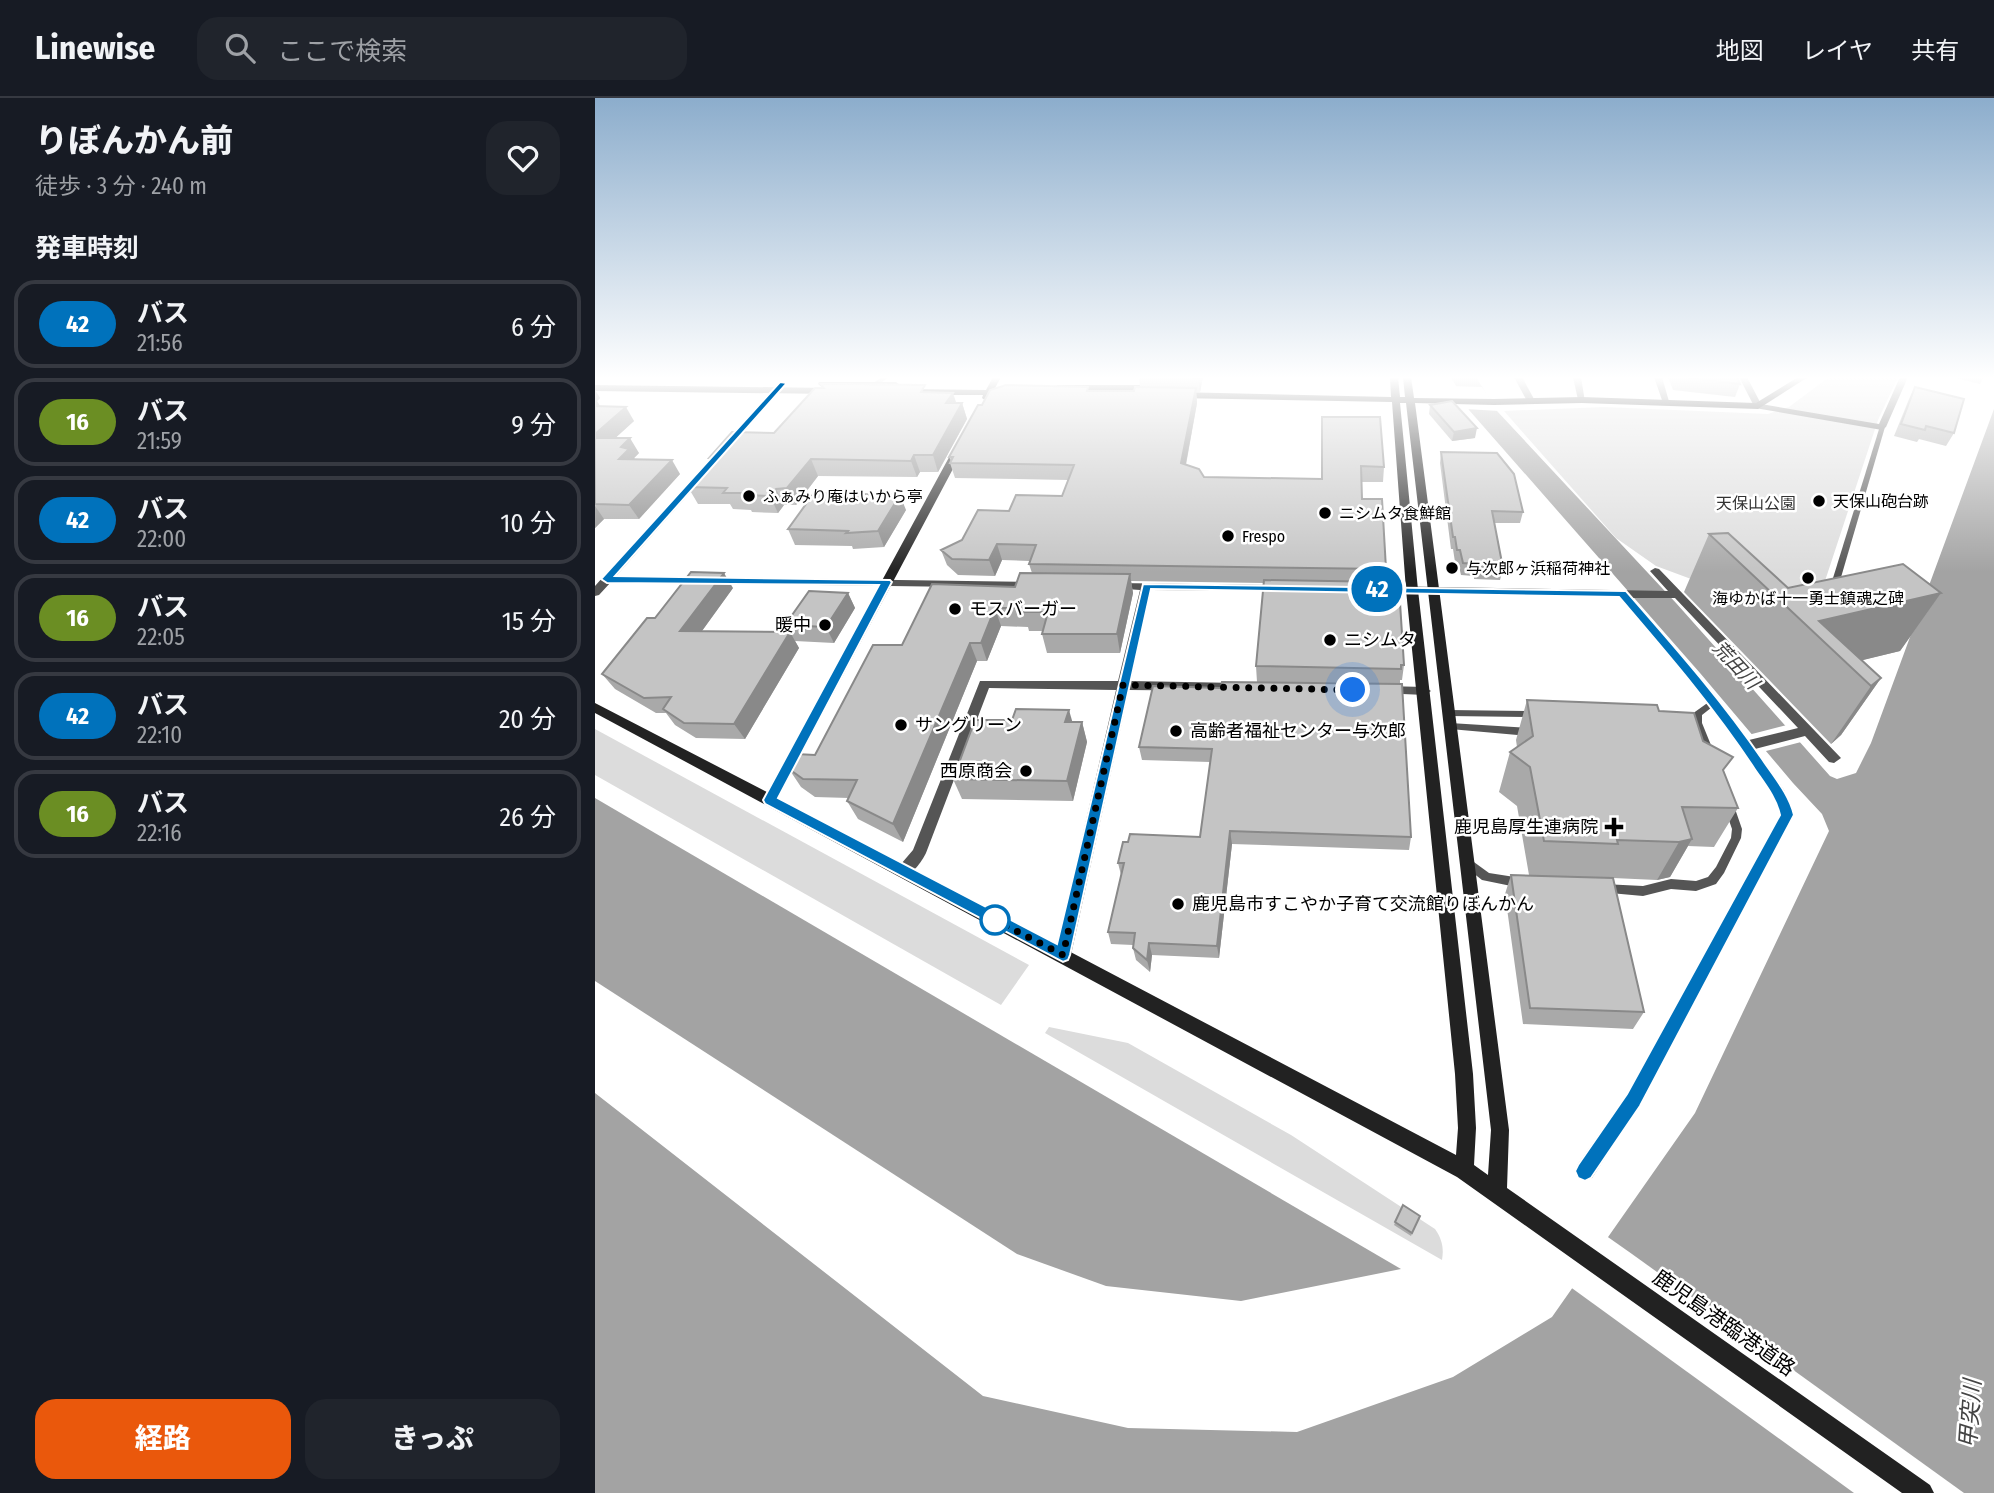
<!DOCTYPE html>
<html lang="ja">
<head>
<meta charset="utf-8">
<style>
  :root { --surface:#171b24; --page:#20242c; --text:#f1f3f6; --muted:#9ea1a6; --line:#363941; --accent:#ea580c }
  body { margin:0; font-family:"Fira Sans Condensed","Noto Sans JP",sans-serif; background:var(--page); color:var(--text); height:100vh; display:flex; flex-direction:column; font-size:26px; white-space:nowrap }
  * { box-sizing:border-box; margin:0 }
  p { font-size:23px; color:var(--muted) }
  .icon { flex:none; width:38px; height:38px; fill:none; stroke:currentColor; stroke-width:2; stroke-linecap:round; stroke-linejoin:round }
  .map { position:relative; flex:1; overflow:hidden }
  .panel { display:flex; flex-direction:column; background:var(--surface); width:595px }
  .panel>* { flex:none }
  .badge { padding:0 14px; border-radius:23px; font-size:24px; line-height:46px }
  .you { position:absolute; width:35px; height:35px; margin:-18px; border:5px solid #fff; border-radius:50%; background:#1a73e8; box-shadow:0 0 0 10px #1a73e833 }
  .map>.badge { position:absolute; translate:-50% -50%; box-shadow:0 0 0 4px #fff }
  h2 { padding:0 35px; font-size:26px; line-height:63px }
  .round { display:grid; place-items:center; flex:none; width:74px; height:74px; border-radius:21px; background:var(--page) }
  .head { display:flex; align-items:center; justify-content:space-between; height:119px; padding:0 35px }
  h1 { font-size:33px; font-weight:800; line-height:52px }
  .action { display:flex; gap:14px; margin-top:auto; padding:14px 35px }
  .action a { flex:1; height:80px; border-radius:21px; background:var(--accent); color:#fff; font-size:28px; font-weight:800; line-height:80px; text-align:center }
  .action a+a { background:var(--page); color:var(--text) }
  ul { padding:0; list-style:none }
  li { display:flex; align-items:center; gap:21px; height:88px; margin:0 14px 10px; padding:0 21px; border:4px solid var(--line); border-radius:21px }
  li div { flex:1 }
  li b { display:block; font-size:26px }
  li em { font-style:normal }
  li .badge { min-width:77px; font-weight:700; text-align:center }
  header { display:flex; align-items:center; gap:42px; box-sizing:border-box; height:98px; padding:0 35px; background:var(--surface); border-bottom:2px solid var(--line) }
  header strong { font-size:33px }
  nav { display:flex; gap:38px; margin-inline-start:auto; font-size:24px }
  .search { width:490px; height:63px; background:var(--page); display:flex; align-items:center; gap:18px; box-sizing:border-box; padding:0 24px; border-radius:21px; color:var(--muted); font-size:26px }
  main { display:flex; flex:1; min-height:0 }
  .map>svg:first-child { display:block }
  .green { fill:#dcdcdc }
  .water { fill:#a3a3a3 }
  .pier { fill:#fff }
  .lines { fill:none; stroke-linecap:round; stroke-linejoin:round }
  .lane { fill:#555; fill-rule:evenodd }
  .street { fill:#555; fill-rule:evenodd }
  .secondary { fill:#222; fill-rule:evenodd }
  .wall { fill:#a9a9a9 }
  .shaded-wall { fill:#898989 }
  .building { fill:#c4c4c4; stroke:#898989; stroke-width:2 }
  .line { fill:#0072bc; stroke:#fff; stroke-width:2 }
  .walk { stroke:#000; stroke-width:7; stroke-dasharray:0 12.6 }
  .poi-dot { fill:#000; stroke:#fff; stroke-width:2.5 }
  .stop-dot { fill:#fff; stroke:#0072bc; stroke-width:3.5 }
  .labels { text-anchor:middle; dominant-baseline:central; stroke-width:5; stroke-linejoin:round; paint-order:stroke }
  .far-poi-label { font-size:16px; fill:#000; stroke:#fff; text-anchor:start }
  .far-park-label { font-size:16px; fill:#333; stroke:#fff }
  .poi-label { font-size:18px; fill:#000; stroke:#fff; text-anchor:start }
  .water-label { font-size:19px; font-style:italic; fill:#444; stroke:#fff }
  .near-street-label { font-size:21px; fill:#000; stroke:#fff }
  .near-water-label { font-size:23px; font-style:italic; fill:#444; stroke:#fff }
</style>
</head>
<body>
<header>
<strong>Linewise</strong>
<div class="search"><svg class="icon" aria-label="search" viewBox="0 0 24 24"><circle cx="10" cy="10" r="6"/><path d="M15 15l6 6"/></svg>ここで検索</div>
<nav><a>地図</a><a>レイヤ</a><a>共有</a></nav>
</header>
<main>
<section class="panel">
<div class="head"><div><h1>りぼんかん前</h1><p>徒歩 · 3 分 · 240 m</p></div><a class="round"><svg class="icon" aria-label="heart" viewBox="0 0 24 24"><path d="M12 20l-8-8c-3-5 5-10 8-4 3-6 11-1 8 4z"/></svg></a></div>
<h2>発車時刻</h2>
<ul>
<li><span class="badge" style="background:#0072bc;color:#fff">42</span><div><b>バス</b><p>21:56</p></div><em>6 分</em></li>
<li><span class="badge" style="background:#6b8e23;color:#fff">16</span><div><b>バス</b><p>21:59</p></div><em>9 分</em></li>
<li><span class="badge" style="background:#0072bc;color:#fff">42</span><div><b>バス</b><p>22:00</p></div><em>10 分</em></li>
<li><span class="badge" style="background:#6b8e23;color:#fff">16</span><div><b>バス</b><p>22:05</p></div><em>15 分</em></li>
<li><span class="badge" style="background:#0072bc;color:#fff">42</span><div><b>バス</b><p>22:10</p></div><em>20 分</em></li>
<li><span class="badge" style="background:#6b8e23;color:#fff">16</span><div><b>バス</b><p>22:16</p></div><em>26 分</em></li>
</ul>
<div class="action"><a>経路</a><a>きっぷ</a></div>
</section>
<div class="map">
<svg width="1399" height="1395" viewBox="0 0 1399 1395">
  <rect width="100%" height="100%" fill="#fff"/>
  <g class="green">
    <path d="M1234 279H1303L1283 322 1229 486 1212 495 1115 488 1061 468 1021 440 909 313 1009 309 1173 316 1194 309Z"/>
    <path d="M0 631 434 867 406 907 0 677Z"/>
    <path d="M454 929 533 945 696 1037 840 1131C847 1141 849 1150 847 1162L450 935Z"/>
  </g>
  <g class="water">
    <path d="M856 279H881L902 313 1081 505 1235 678 1242 681 1261 675 1276 645 1399 311V1395H0V995L388 1298 533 1330 702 1334 858 1279 957 1219 1100 1015 1234 733 1227 716 1198 685 1105 575 874 312Z"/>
    <path d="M0 700 806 1171 646 1203 511 1188 422 1156 0 883Z"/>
  </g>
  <g class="pier">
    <path d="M856 288 887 289 904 313 870 311Z"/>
    <path d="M1196 626 1210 643 1167 654 1153 637Z"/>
    <path d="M1010 1137 1037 1156 1369 1395H1259L974 1188Z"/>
  </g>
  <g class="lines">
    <g class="lane">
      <path d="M287 279H294L281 288H277V286Z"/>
      <path d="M1285 328 1290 329 1242 493 1241 495H1235L1234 493Z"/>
      <path d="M1118 601 1123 604 1121 606 1107 617V625L1120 657 1115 661C1104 653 1097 629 1097 616Z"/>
      <path d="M854 612 942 613 947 616 942 619 854 618 849 615Z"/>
      <path d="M855 625 935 630 940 634 935 638 855 631 850 628Z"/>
      <path d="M1133 701 1137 702 1138 705 1147 731 1146 740 1129 775 1121 786 1101 793 1076 791 1048 798 1004 794 1002 791 1004 788 1008 786 1048 788 1076 781 1101 783 1113 779 1121 769 1136 740 1137 731 1128 705 1129 702Z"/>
      <path d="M872 759 894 775 926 780 930 782 932 785 930 788 926 790 887 782 868 767 866 764 868 761Z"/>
    </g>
    <g class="street">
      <path d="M919 279H927L939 301 938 303H932Z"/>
      <path d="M978 279H986L990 304 983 302Z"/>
      <path d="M1059 279H1067L1075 307 1068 305Z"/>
      <path d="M1144 279H1152L1166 306 1284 326 1305 279H1313L1291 329 1287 332 1160 310Z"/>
      <path d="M185 283 192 285 136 349H130V345Z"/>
      <path d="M105 375 108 376V380L21 478 441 484 447 487 441 490 16 484 4 497 0 498V488L8 479 102 376Z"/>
      <path d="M1060 470 1064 471 1246 660 1239 665 1234 664 1210 638 1160 651 1189 692 1199 717 1044 1008 997 1080 990 1083 983 1080 980 1073 983 1066 1032 996 1185 717C1179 694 1163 675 1150 656 1111 601 1068 550 1024 499L787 494 781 491 787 488 1073 493 1055 473ZM1036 500H1080L1203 630 1154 642 1102 575Z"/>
      <path d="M521 485 686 487 692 490 686 493 556 492 536 583 643 585 649 589 643 593 534 592 476 857 474 862 468 864 462 862 460 857 521 592 394 590 331 755C326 765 315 781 303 777L300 773 318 752 385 583H523L545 492 517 490V486Z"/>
      <path d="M789 588 830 589 836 593 830 597 785 595 783 592 785 589Z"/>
    </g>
    <g class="secondary">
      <path d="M398 279H406L399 292 414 293V297H397L391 303 387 300 388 297H316L312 294 316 291 391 292Z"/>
      <path d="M795 279H803L805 299H810L808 279H816L819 300 899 301 987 299 1161 305 1203 279H1213L1163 311 987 305 899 307 820 305 914 1032 912 1090 1335 1387 1339 1395H1307L862 1079 0 615V605L172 694 358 352 366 350 368 352 183 700 861 1057 863 1030 860 976 811 492 797 304 582 300 578 297 582 294 796 299ZM805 305H811L896 1032 893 1077 879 1067 881 1030 878 976 823 492Z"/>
      <path d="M224 284H301L305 287 301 290 227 289 223 286Z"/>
      <path d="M0 287 236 290 240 293 236 296 0 293Z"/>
      <path d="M462 287H556L560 290 556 293 465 292 462 291Z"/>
    </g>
  </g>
  <g class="wall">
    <path d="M544 279H608L605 294H601L602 305 591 367 609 379 726 381 727 319 789 369 788 384H766L767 401 791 471 790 484 792 489 809 567 807 582H805V586L816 739 814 752 637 746 624 860 557 857 555 874 541 862 538 850V847L516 846 513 834 526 777 523 765 533 744 605 739 615 664 547 662 544 649 626 590 776 585 662 584 661 568 669 485 536 483 538 495 525 555H452L447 536 448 533H434L433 529 406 528 392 563H382L308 744 263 721 252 703 254 700 220 699 206 689 194 671 220 657 307 547 420 489 437 475 434 466 435 463 407 462 400 478 363 477 352 467 346 452 367 442 414 413 467 398 473 382 360 380 355 365 356 363 354 359 387 307 494 293H539L545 289Z"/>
    <path d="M1073 279H1142L1145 286 1140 299 1078 292Z"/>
    <path d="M1356 279H1389L1385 286Z"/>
    <path d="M226 286 332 294 361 305H367L372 321 343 374H325L322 379 223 378 201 407H189L183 415 157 414 156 412 138 411 135 406H103L93 389 116 364 114 360 179 335 228 290Z"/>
    <path d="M1320 289 1359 335 1351 348 1324 341 1322 344 1299 338 1314 301Z"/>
    <path d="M0 292 5 300 2 303 5 308 39 323 20 340 44 355 39 360 40 361 85 376 44 421H9L0 430Z"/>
    <path d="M835 307 880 340 857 343 834 316Z"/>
    <path d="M846 354 928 414 925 425H899L908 470 905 482 879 481V478L866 477 863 464H860L858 451H856L845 365Z"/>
    <path d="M311 412 289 449 258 451 257 448 200 447 193 431Z"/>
    <path d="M1114 436 1193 490 1346 495 1305 553 1267 562 1286 580 1246 637 1236 646 1089 494Z"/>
    <path d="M138 490 107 533 194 534 190 527 253 495 260 510 239 545 200 543 204 550 150 641 101 640 80 627 71 615H61L20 591 7 576 60 520Z"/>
    <path d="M932 602 1064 613 1108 643 1129 674 1143 710 1119 749 1093 748 1075 779 1062 782 1018 780 1049 914 1038 931 928 926 910 796 916 777H934L922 708 904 694 915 654 922 649 921 642Z"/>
    <path d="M477 624H487L492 644 478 703 367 701 358 681Z"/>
    <path d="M808 1107 825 1118 816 1138 799 1127Z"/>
  </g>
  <g class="shaded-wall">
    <path d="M604 279H608L605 294 603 280Z"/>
    <path d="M601 290 602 305 588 381 586 365Z"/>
    <path d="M0 292 5 300 2 303 7 312 0 317Z"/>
    <path d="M358 295 363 310 351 305Z"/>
    <path d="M367 305 372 321 343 374 338 357Z"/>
    <path d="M31 309 39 323 5 354 0 347V336Z"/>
    <path d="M882 330 880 340 857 343 859 334Z"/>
    <path d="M35 340 44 355 39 360 43 366 24 361 26 349Z"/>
    <path d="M319 357 325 374 322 379 316 363Z"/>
    <path d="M216 361 223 378 201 407 192 390Z"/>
    <path d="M77 362 85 376 44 421 34 407Z"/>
    <path d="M181 391 189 407 183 415 175 398Z"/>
    <path d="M305 397 311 412 289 449 283 433Z"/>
    <path d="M0 408 9 421 0 430Z"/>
    <path d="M402 446 407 462 400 478 394 462Z"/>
    <path d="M129 475 138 490 96 548 85 533Z"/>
    <path d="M535 476 538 495 525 555 522 536Z"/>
    <path d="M253 495 260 510 239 545 231 529Z"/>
    <path d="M1346 495 1305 553 1252 566 1224 523Z"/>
    <path d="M400 510 406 528 392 563 386 545Z"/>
    <path d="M195 534 204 550 150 641 139 626Z"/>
    <path d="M375 545 382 563 308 744 298 726Z"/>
    <path d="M1286 580 1246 637 1236 646 1276 588Z"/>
    <path d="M474 612 480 633 470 624Z"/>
    <path d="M487 624 492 644 478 703 472 683Z"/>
    <path d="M635 733 637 746 624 860 622 848Z"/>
    <path d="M1097 741 1075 779 1062 782 1084 744Z"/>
    <path d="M554 845 557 857 555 874 552 862Z"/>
  </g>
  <g class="building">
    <path d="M544 279H604L603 280Z"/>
    <path d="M1086 279H1142L1145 286Z"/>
    <path d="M226 286 330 287 326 294 358 295 351 305H367L338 357H319L316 363 216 361 192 390 181 391 175 398 148 397 150 395H128L132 390 93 389 120 360H114L137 334 179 335 220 290H229Z"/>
    <path d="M411 287 493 289 492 293H539L540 289 601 290 586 365 604 371 609 379 727 381V319H785L789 369 766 368 767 401H787L791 471 434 466 441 447 402 446 394 462 357 461 346 452 367 442 383 412 414 413 421 397 467 398 479 367 355 365 358 359H354L383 307H387L395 292Z"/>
    <path d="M1320 289 1369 301 1359 335 1331 328 1330 332 1306 326Z"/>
    <path d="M857 303 882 330 859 334 835 307Z"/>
    <path d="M0 308 31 309 0 336Z"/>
    <path d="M0 340H35L26 349 34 351 24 361 77 362 34 407 0 406Z"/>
    <path d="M846 354 902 355 919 376 928 414 897 413 908 470 882 469 881 466 868 465 865 452H862L860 439H858Z"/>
    <path d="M219 395 305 397 283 433 251 435 253 433 193 431Z"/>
    <path d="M1133 435 1193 490 1308 466 1346 495 1224 523 1286 580 1276 588 1114 436Z"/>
    <path d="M96 474 129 475 85 533 195 534 139 626 89 625 68 611 76 599 49 600 7 576 52 520H60Z"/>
    <path d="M425 475 535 476 522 536H447L453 514H429L430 510H400L386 545H375L298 726 252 703 262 682 208 681 194 671 201 656 220 657 278 547H307L337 486 420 489Z"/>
    <path d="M669 482 792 484V489H804L809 567H806V571L661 568Z"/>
    <path d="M214 493 253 495 231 529 190 527Z"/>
    <path d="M627 584 807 586 816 739 635 733 622 848 554 845 552 862 538 850 540 835 513 834 529 765H523L528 744H533L535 736 605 739 617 651 544 649 558 588 626 590Z"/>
    <path d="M932 602 1062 607 1064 613 1099 615 1108 643 1138 659 1128 672 1143 710 1087 709 1097 741 1084 744 1022 742 1023 746 949 743 935 669 915 654 938 638Z"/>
    <path d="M421 611 474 612 470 624H487L472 683 358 681 380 622H417Z"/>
    <path d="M916 777 1018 780 1049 914 935 910Z"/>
    <path d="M808 1107 825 1118 817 1135 800 1124Z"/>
  </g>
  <linearGradient id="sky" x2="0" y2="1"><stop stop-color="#8cadcc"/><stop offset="0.59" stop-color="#fff"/><stop offset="1" stop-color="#fff" stop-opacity="0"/></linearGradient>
  <rect width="1399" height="474" fill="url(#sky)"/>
  <path class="line" d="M185 284 192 285 20 478 295 482 297 484 183 700 462 846 548 486 1031 493C1078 547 1126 601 1167 661 1179 679 1194 696 1199 717L1045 1008 996 1080 990 1083 983 1080 980 1073 983 1067 1032 996 1185 717C1181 699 1169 685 1159 670 1119 609 1071 554 1024 499L556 491 475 857 473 862 468 864 170 706 168 702 284 487 12 485 6 481Z"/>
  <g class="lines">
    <path class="walk" d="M400 822 468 857 528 587 758 592"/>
  </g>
  <g class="poi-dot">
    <circle cx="154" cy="398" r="7"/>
    <circle cx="1224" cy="403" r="7"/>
    <circle cx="730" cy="415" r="7"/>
    <circle cx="633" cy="438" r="7"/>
    <circle cx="857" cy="470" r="7"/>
    <circle cx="1213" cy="480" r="7"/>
    <circle cx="360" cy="511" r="7"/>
    <circle cx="230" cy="527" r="7"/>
    <circle cx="735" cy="542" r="7"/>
    <circle cx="306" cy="627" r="7"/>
    <circle cx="581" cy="633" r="7"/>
    <circle cx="431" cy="673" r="7"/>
    <path d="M1015.5 718.5h7v7h7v7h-7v7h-7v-7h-7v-7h7z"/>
    <circle cx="583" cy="806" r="7"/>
  </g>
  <circle class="stop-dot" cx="400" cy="822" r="14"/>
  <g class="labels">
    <g class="far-poi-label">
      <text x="168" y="398">ふぁみり庵はいから亭</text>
      <text x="1238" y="403">天保山砲台跡</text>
      <text x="744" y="415">ニシムタ食鮮館</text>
      <text x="647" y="438">Frespo</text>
      <text x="871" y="470">与次郎ヶ浜稲荷神社</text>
      <text x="1213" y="500" text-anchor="middle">海ゆかば十一勇士鎮魂之碑</text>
    </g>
    <g class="far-park-label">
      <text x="1161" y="405">天保山公園</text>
    </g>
    <g class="poi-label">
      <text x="374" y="511">モスバーガー</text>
      <text x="216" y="527" text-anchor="end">暖中</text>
      <text x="749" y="542">ニシムタ</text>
      <text x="320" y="627">サングリーン</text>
      <text x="595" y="633">高齢者福祉センター与次郎</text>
      <text x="417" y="673" text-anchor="end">西原商会</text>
      <text x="1003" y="729" text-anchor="end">鹿児島厚生連病院</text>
      <text x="597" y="806">鹿児島市すこやか子育て交流館りぼんかん</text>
    </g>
    <g class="water-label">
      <text transform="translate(1141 567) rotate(47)">荒田川</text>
    </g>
    <g class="near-street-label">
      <text transform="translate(1129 1225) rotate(35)">鹿児島港臨港道路</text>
    </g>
    <g class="near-water-label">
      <text transform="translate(1375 1316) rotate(-86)">甲突川</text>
    </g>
  </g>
</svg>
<div class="you" style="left:758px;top:592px"></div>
<b class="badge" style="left:782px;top:491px;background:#0072bc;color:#fff">42</b>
</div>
</main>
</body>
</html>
